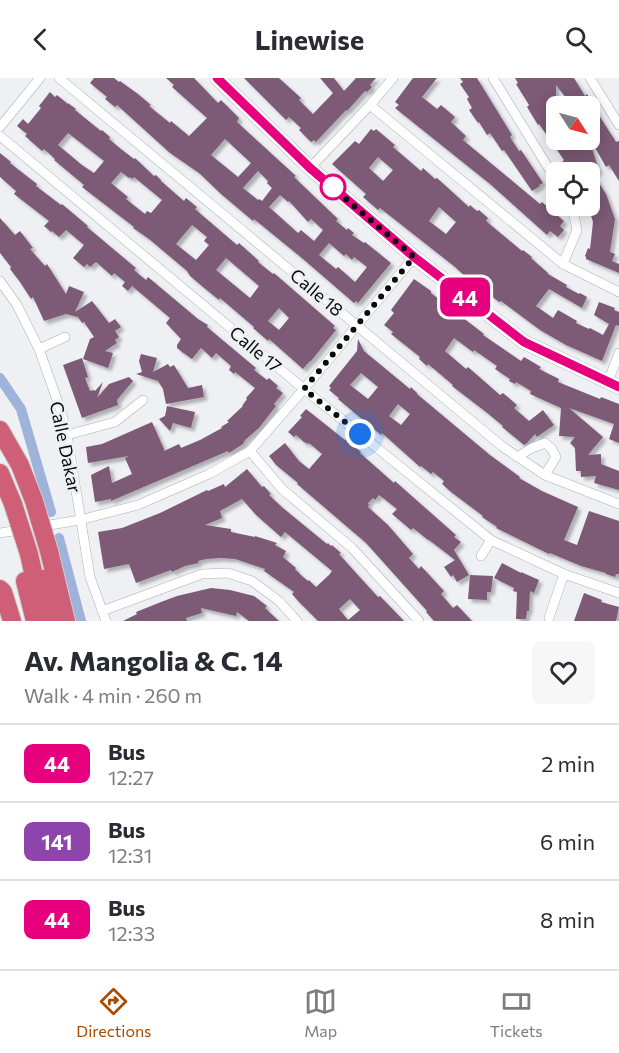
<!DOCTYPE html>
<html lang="en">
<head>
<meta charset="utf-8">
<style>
  :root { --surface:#fff; --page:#f7f7f7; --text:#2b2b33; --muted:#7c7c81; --line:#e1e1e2; --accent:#aa4a02 }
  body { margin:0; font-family:Commissioner,sans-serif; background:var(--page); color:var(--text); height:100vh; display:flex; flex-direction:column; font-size:22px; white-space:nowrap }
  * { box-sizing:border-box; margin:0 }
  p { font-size:20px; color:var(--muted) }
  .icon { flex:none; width:33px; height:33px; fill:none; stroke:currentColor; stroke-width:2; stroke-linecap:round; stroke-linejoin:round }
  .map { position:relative; height:543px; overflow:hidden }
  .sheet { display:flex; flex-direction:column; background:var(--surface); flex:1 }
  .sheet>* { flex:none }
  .badge { padding:0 12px; border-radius:9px; font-size:21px; line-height:39px }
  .needle { width:39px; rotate:126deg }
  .tools { position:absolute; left:546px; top:18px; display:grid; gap:12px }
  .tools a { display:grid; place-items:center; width:54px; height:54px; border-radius:9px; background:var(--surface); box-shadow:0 3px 15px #0003; font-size:30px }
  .you { position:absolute; width:30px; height:30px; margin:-15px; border:4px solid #fff; border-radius:50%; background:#1a73e8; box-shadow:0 0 0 9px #1a73e833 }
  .map>.badge { position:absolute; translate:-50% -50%; box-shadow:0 0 0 3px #fff }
  .round { display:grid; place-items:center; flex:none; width:63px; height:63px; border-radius:9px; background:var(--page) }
  .summary { display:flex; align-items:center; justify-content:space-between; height:102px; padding:0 24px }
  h1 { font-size:28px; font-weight:700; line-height:45px }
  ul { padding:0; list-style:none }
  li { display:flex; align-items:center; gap:18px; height:78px; padding:0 24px; border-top:2px solid var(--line) }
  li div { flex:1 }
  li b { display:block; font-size:22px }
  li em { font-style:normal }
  li .badge { min-width:66px; font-weight:700; text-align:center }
  header { display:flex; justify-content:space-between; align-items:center; height:78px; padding:0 24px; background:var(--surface); font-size:27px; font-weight:700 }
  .dock { display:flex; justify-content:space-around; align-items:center; height:84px; border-top:2px solid var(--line); background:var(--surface); font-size:16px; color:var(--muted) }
  .dock a { display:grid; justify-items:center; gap:3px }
  .dock .active { color:var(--accent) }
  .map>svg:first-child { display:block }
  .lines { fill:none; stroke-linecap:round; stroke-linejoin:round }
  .canal { stroke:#9fb2da; stroke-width:10 }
  .building { fill:#7d5a75; fill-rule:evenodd; filter:url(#shadow) }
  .street-casing { stroke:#acafb1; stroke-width:10 }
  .secondary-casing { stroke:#acafb1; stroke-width:15 }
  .highway-casing { stroke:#cecece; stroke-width:20 }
  .street { stroke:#fff; stroke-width:9 }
  .secondary { stroke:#fff; stroke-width:14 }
  .highway { stroke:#cf5f77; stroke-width:18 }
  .highway-bridge-casing { stroke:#cecece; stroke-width:20; stroke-linecap:butt }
  .highway-bridge { stroke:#cf5f77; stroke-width:18 }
  .line-casing { stroke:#fff; stroke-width:14 }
  .line { stroke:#e6007e; stroke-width:9 }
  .walk { stroke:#0a0b0c; stroke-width:6; stroke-dasharray:0 10.8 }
  .stop-dot { fill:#fff; stroke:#e6007e; stroke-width:3 }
  .labels { text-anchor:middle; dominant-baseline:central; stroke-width:6; stroke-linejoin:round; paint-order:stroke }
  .street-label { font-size:18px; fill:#0a0b0c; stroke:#eef0f3 }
</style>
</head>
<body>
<header><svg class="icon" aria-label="back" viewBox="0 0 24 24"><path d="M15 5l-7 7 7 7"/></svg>Linewise<svg class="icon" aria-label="search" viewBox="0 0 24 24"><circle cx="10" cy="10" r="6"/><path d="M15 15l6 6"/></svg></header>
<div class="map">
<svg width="619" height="543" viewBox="0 0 619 543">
  <defs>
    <filter id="shadow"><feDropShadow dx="3.5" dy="3.5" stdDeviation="1.5" flood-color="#0004"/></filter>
  </defs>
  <rect width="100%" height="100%" fill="#eef0f3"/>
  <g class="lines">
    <g class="canal">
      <path d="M0 300 21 331 51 434"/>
      <path d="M59 460 81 543"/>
    </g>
  </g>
  <g class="building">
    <path d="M94 0H114L119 4 120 3 138 16 151 27 149 28 170 45 171 43 189 58 207 40 172 9 174 7 166 0H194L218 25 221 22 239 40 237 44 296 98 294 99 338 141 336 143 347 152 348 150 354 155 352 157 364 165 365 164 391 185 358 225 356 223 354 225 303 181 254 141 253 143 221 116 199 95 170 75 117 27 115 29 105 21 107 19 90 5ZM225 61 251 85 238 99 211 77ZM258 93 268 103 267 105 272 110 262 123 259 121 258 122 243 110ZM280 117 288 124 289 123 308 144 311 141 323 152 314 163 301 152 298 155 269 129ZM329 165 344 178 346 176 352 182 354 179 367 189 355 204 338 189 336 191 319 177Z"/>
    <path d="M244 0H279L301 20 299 22 313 36 333 15 320 0H334L344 13 356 0H376L370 7 372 9 367 14 365 13 347 33 346 32 316 64 314 62 311 64 299 52 301 50 289 39 286 42Z"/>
    <path d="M413 0H437L422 19 437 31 441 27 455 39 451 44 466 58 463 62 540 126 542 124 564 143 560 148 564 152 558 159 550 153 547 157 490 106 395 30 399 27 395 24Z"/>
    <path d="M460 0H477L512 57 510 59 519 73 521 72 543 105 539 107 540 108 532 113 504 72 502 73 490 55 487 57 479 44 478 45 469 32 472 30 467 21 469 19 460 6 463 4Z"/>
    <path d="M515 0H574L585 18 587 16 595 28H593L616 64 619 63V103L609 87 606 89 593 66 591 67 599 93 594 97 606 116 615 141 610 174 615 176 612 183 619 186V195L586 181V179L585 178 588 170 590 171 593 144 588 128H590V94H567L561 85 564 82 539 46 538 47 527 29 529 27 516 6 518 5ZM556 7 566 20 570 18 576 28H590V62H556Z"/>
    <path d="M50 14 55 19 57 17 68 26V25L76 31 75 32 101 53 102 52 110 59 109 61 121 71 134 81 135 80 154 98 156 97 161 102V103L184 123 186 120 197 129 195 131 237 167 239 165 259 183 258 184 273 196 274 195 335 248 333 250 336 252 311 283H310L303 291 269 261 268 263 253 250 254 249 220 220 219 222 203 209 190 198 187 193 149 161 133 150 134 149 82 109 84 107 54 82 55 81 44 71 42 73 25 58 27 56 17 48 23 41 28 46 41 30 39 28ZM68 55 104 83 94 95 82 87 58 67ZM121 94 129 100 130 99 132 101 134 99 162 122 151 135 147 133 145 136 126 121 128 119 111 105ZM192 147 207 159 204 163 209 167 196 182 176 166ZM226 180 259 208 250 220 216 192ZM279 230 289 240 279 252 268 243Z"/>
    <path d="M371 51 374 53 376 51 395 67 393 69 421 93 423 90 435 101 437 100 469 129 470 127 477 133 479 132 488 140 486 143 522 173 523 172 532 179 531 180 548 195V196L567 207 566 209 579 216 580 215 587 219 582 230 549 211 536 228 553 240 558 232 577 243 576 245 589 251 590 250 603 257 609 246 594 237 599 224 615 230 614 232 619 234V248L616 247 602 283 566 267 540 252 501 223 499 224 490 217 491 215 471 201 469 202 455 189 380 130 378 132 363 119 366 116 332 86 355 63 359 66ZM378 79 393 92 383 103 369 90ZM439 129 456 144 446 156 429 143Z"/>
    <path d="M0 75 11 84 10 85 37 106 36 108 61 127 62 126 88 148 87 149 136 190 134 192 146 202 148 199 198 241 208 247 207 249 256 290 254 292 267 302 269 300 278 308 276 310 283 315 274 326 276 328 259 350 245 362 243 366 229 375 228 373 111 423V421L95 424 91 397 109 388 112 405 132 396 125 380 129 378 88 385 86 369 102 366 152 344 164 371V373L179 366 181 370 200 362 222 350 221 349 229 344 227 343 243 328H242L247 321 246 320 255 310 235 294 234 296 229 292 231 288 216 275 212 280 201 270 192 281 182 274 177 270V267L181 261 166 245 170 240 132 208 128 213 122 208 125 204 114 195 112 198 96 184 90 189 87 186 84 189 73 180 84 167 66 152 59 159 52 153 51 154 44 148 49 143 14 116 16 113 0 99Z"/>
    <path d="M0 140 15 157 20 153 33 170 30 171 45 188 47 186 66 216 69 208 84 214 75 234 92 223 109 245 115 241 121 249 115 253 119 259 115 262 117 265 105 273 113 275 108 290 83 281 90 261 94 259 84 244 82 245 78 239 66 236 44 243 33 219 31 221 20 204 10 191 11 189 0 175Z"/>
    <path d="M414 201 431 213V215L484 256 483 257 521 283 524 279 541 289 539 291 559 301 558 304 600 321 601 319 619 326V365L609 361 614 346 569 330 603 359 588 377 601 376V386L619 393V412L594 405 596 398 581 399V393H576L575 370 570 365 575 359 559 358 561 330 530 316 531 313 516 304 515 306 509 303 510 301 495 291 497 288 474 272 473 274 454 260 445 273 466 291 468 289 500 317 503 315 517 327 514 330 529 343 543 332 554 347 537 359 535 356 527 365 524 367 502 349 503 348 486 334 452 308 453 307 428 286 427 288 419 281 420 279 391 256 393 254 384 247 394 235 391 232Z"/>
    <path d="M358 261 364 273 410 311 411 309 417 315V316L490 377 520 399 519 400 542 413 578 429 564 462 577 467 589 433 619 443V496H616L615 499 606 496V495L581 488 550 475 549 476 496 450 497 449 482 439 483 438 451 414 442 406 444 403 433 394 431 396 421 388 420 389 382 355 381 357 338 321 339 320 329 312 331 310 329 308 357 273ZM361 295 378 309 368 321 350 307ZM398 326 410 336 401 347 389 338Z"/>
    <path d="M141 276 157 280 153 294 168 286 170 289 174 287 188 310 202 307 204 319 166 326 163 311 158 303 136 296 142 294 139 283Z"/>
    <path d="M82 280 88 299 85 300 90 313 94 312 95 313 103 304 97 320 109 306 129 299 133 303 117 322 118 327 82 340 63 287Z"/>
    <path d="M167 328 195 334 191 350 173 345 170 353 159 341 165 338Z"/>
    <path d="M306 331 345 362 346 361 361 374 360 375 394 405 395 403 405 412 456 457 454 459 461 464 454 472 469 497 457 504 453 497 451 499 444 489 455 482 429 462H428L413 450 411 452 392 436 397 431 379 417 375 422 373 420 368 425 369 427 368 429 388 447 413 476 409 480 419 491 421 488 444 513 441 516 453 530 457 527 472 543H434L426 534 427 533 366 465 297 406 298 405 276 387 269 378 285 365 299 383 309 391 322 376 309 365 308 366 304 364 296 357 294 359 288 354 302 339 300 338Z"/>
    <path d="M247 391 262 409 264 408 271 416 269 417 283 430 327 466 328 465 331 468 332 467 341 475 339 476 357 496 378 519 380 518 404 543H318L298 523 292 516 294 514 264 493 265 491 235 481 221 480 206 481 198 483 199 485 185 488 172 494 171 492 136 505 129 486 104 491 98 454 122 450 160 435 207 412 208 413 224 406 225 409ZM242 421 256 437 281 459 285 454 332 493 329 497 316 509 309 502 308 503 302 498 295 491 296 490 283 479 286 473 275 467 277 465 255 458V459L231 454V451L205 447 222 440 220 433ZM350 521 360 532 348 542 339 531Z"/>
    <path d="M502 485 521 495V494L539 502 534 515 530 513 529 533H527L526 541H516L517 514 513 513 514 510 494 500Z"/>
    <path d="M470 497 493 498 491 514H487V522L468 521Z"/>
    <path d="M211 510 230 512 254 518 267 528 265 530 279 543H249L237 534 236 538 201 530 202 535 186 540 187 543H123L137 536 136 534 161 524 177 518Z"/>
    <path d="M584 515 602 522 601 524 619 529 616 543H574Z"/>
  </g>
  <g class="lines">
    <g class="street-casing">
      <g id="street">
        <path d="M59 0 503 369 545 397 619 426"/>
        <path d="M493 0 556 102"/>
        <path d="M590 0 619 47"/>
        <path d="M370 27 563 186 619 214"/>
        <path d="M0 49 40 0"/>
        <path d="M0 58 304 311 491 462 564 496 619 515"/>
        <path d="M310 90 370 27 393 0"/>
        <path d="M563 186 577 152 572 128"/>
        <path d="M0 203 17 227 39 271 61 333 67 357 90 499 106 543"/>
        <path d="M39 271 65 259"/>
        <path d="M608 304 619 275"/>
        <path d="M67 357 115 344 143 322"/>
        <path d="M250 373 282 411 352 470 419 543"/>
        <path d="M517 379 532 370 545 365 551 370 556 379 545 397"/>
        <path d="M0 455 80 442 138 427 209 396 250 373 304 311 414 179"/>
        <path d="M481 478 491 462"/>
        <path d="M102 533 202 496 228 495 252 503 279 523 297 543"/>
        <path d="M549 540 564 496"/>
      </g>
    </g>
    <g class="secondary-casing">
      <path id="secondary" d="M217 0 310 90 414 179 524 264 619 309"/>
    </g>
    <g class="highway-casing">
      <g id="highway">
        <path d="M0 352 20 387 34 423"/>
        <path d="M0 395 13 426"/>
        <path d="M49 473 66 543"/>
        <path d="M29 476 38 516"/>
        <path d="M43 501 53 543"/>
        <path d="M25 503 35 543"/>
        <path d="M0 511 3 514 12 543"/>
      </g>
    </g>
    <use href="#street" class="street"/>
    <use href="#secondary" class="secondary"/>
    <use href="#highway" class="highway"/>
    <g class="highway-bridge-casing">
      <g id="highway-bridge">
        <path d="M34 423 49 473"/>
        <path d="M13 426 29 476"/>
      </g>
    </g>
    <use href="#highway-bridge" class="highway-bridge"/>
  </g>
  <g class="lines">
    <g class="line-casing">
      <path id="line" d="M217 0 310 90 414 179 524 264 619 309"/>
    </g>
    <use href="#line" class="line"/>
    <path class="walk" d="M333 109 327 105 414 179 304 311 360 356"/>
  </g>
  <circle class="stop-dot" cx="333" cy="109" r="12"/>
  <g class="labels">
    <g class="street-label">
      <text transform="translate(317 214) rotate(40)">Calle 18</text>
      <text transform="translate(256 271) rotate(40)">Calle 17</text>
      <text transform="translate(66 369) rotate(78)">Calle Dakar</text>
    </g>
  </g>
</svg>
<div class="tools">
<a><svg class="needle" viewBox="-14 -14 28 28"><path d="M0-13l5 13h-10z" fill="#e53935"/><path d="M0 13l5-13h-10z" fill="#7c7c81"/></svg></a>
<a><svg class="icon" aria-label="locate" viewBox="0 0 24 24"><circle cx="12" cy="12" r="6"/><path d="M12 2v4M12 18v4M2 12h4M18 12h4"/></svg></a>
</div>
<div class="you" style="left:360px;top:356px"></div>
<b class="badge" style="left:465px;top:219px;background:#e6007e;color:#fff">44</b>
</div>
<section class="sheet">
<div class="summary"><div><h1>Av. Mangolia &amp; C. 14</h1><p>Walk · 4 min · 260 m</p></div><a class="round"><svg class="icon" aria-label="heart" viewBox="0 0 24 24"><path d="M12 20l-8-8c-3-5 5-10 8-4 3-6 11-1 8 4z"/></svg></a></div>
<ul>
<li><span class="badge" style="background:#e6007e;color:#fff">44</span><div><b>Bus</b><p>12:27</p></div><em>2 min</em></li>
<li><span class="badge" style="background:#8e44ad;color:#fff">141</span><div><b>Bus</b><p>12:31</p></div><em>6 min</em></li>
<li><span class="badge" style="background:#e6007e;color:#fff">44</span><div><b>Bus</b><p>12:33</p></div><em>8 min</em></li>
</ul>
</section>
<nav class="dock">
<a class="active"><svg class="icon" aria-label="directions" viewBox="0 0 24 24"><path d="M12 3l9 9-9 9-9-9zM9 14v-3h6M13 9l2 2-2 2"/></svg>Directions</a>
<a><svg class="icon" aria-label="map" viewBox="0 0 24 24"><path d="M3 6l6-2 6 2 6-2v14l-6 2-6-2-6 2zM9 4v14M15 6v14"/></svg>Map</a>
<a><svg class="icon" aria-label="tickets" viewBox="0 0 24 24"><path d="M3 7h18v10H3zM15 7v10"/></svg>Tickets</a>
</nav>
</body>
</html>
